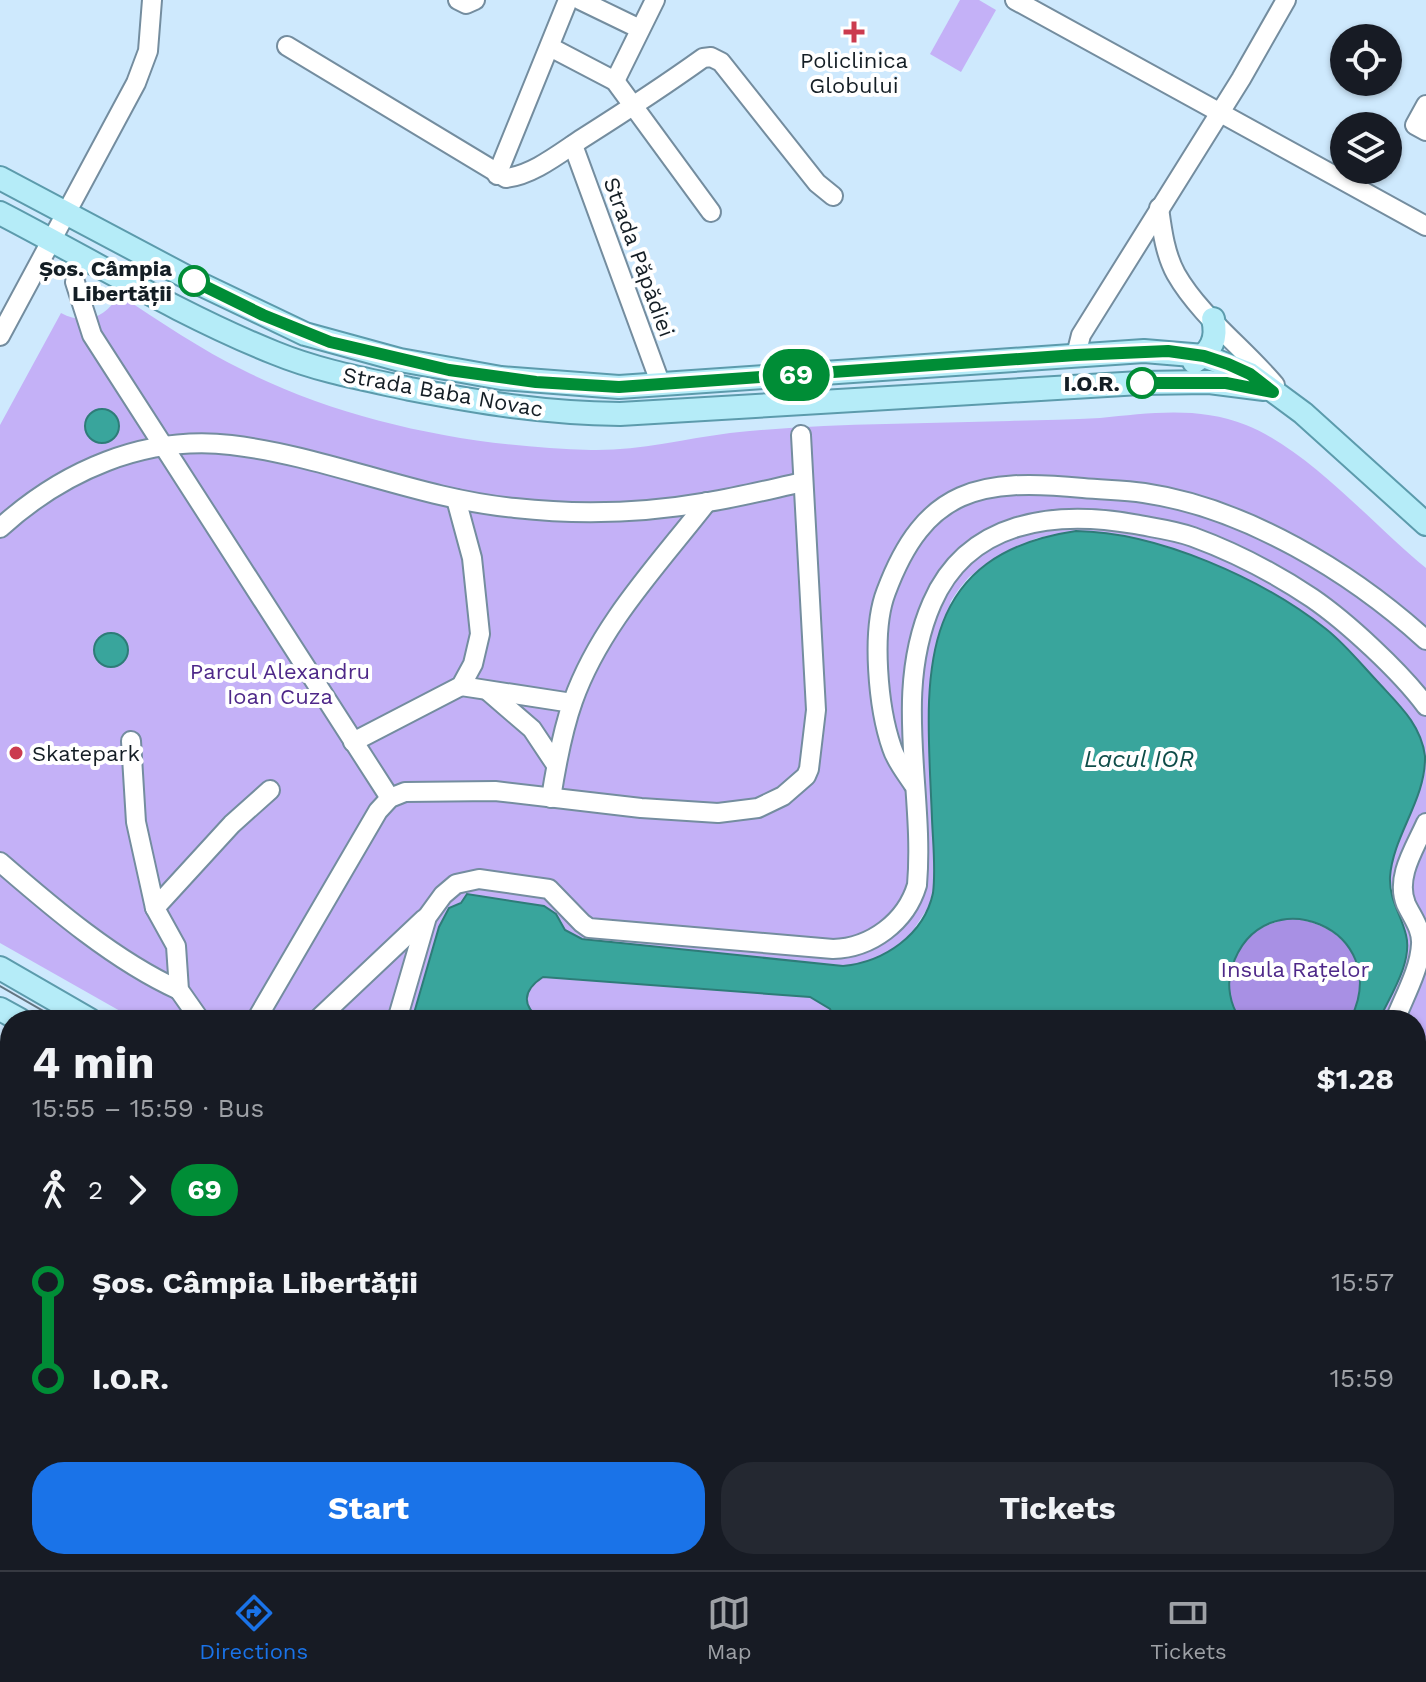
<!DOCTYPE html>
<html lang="en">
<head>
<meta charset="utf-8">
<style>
  :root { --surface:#171b24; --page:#242831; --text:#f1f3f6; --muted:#9ea1a6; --line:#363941; --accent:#1a73e8 }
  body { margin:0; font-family:"Work Sans",sans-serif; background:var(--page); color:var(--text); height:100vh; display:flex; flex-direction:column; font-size:30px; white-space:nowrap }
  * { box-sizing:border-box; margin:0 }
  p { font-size:26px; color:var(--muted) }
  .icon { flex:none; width:44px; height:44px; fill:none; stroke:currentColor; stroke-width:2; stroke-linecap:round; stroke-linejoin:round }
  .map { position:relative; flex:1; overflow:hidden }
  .details { position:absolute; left:0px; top:1010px; width:1426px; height:560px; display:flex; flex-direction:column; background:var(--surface); border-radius:32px 32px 0 0; box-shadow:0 2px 6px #0004 }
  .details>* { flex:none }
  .badge { padding:0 16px; border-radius:26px; font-size:28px; line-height:52px }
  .buttons { position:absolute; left:1330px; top:24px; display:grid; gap:16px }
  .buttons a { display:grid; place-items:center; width:72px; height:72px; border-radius:50%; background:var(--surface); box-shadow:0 2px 6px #0004; font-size:40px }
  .map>.badge { position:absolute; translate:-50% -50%; box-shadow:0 0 0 4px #fff }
  .legs { display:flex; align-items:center; gap:12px; height:88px; padding:0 32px; font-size:26px }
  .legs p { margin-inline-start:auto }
  .summary { display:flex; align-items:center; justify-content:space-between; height:136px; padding:0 32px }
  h1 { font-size:44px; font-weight:700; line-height:60px }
  .primary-button { display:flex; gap:16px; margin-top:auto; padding:16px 32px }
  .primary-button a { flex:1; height:92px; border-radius:32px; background:var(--accent); color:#fff; font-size:32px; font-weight:700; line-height:92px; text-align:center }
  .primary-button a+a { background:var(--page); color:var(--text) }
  ul { padding:0 32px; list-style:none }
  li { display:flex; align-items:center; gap:28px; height:96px; font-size:30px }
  li i { display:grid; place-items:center; width:12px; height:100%; margin:0 10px; background:currentColor }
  li i::after { content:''; width:20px; height:20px; margin:-10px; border:6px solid; border-radius:50%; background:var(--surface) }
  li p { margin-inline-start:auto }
  li:first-child i { background:linear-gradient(#0000 50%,currentColor 0) }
  li:last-child i { background:linear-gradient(currentColor 50%,#0000 0) }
  .dock { display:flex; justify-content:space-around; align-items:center; height:112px; border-top:2px solid var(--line); background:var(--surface); font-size:22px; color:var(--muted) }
  .dock a { display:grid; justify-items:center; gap:4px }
  .dock .selected { color:var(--accent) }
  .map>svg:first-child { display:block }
  .green { fill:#c4b1f7 }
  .forest { fill:#a890e4 }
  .water { fill:#39a59c; stroke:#2e7c78; stroke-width:2 }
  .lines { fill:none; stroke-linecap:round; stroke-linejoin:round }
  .minor-casing { stroke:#748d9f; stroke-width:22 }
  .major-casing { stroke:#5c9bac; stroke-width:26 }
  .minor { stroke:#fff; stroke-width:18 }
  .major { stroke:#b5ecf8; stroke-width:22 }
  .tram { stroke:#647581; stroke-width:2 }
  .line-1-casing { stroke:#fff; stroke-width:18 }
  .line-1 { stroke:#008d36; stroke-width:12 }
  .poi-dot { fill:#cb3b4e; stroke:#fff; stroke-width:3 }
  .stop-1-dot { fill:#fff; stroke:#008d36; stroke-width:4 }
  .labels { text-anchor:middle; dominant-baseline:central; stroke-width:8; stroke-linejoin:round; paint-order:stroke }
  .poi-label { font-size:22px; fill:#141e25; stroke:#fff }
  .street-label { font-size:22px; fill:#141e25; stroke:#fff }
  .stop-label { font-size:22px; font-weight:bold; fill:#141e25; stroke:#fff; text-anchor:end }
  .park-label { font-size:22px; fill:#4e2889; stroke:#fff }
  .water-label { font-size:24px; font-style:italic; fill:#0f4d49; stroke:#fff }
</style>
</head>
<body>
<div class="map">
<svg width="1426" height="1570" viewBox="0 0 1426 1570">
  <rect width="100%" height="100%" fill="#cee9fd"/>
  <g class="green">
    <path d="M960 0H979L996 10 961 72 930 54Z"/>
    <path d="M119 295C160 321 201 350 245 371 349 423 475 447 591 450 638 451 683 439 730 433 822 423 917 424 1010 421 1040 420 1070 420 1100 418 1150 413 1198 406 1246 425 1309 450 1372 524 1426 568V1570H1174L1180 1560H1416V1020H1379C1385 1008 1394 993 1397 980 1400 962 1396 931 1395 912 1394 895 1388 881 1392 863 1403 826 1426 792 1424 751L1329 632 1268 590 1206 561 1076 531 1037 538 997 557 969 577 959 589 951 601 934 657 928 714 935 866V882L929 906 910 935 887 953 861 964 843 966 581 939 565 930 561 920 465 898 455 907 438 930 412 1020H136L0 943V425L61 313C85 326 106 317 119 295Z"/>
    <path d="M543 977 810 997 830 1009 835 1020H543C520 1007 523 990 543 977Z"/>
    <path d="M548 1560H639L640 1570H549Z"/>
  </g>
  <g class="forest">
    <path d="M1289 918C1346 923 1377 967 1350 1020H1241C1221 994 1228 952 1254 933 1265 925 1276 922 1289 918Z"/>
    <path d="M0 1046 10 1051V1165L0 1159Z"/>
    <path d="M0 1173 10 1176V1365L0 1355Z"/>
    <path d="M0 1375 10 1385V1483L0 1490Z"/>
  </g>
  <g class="water">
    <circle cx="102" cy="426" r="17"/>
    <path d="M1076 531C1158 532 1263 579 1326 629 1345 644 1361 664 1377 681 1398 704 1421 724 1425 756 1426 800 1393 835 1390 877 1389 900 1401 914 1406 935 1413 962 1390 996 1379 1020H1350C1397 929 1262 874 1232 967 1226 984 1230 1006 1241 1020H835L830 1009 810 997 543 977C523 990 520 1007 543 1020H412L439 927 449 908 461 903 467 894 544 906 556 914 565 930 582 939 843 966C884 962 924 935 933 893 936 869 933 844 932 819 927 687 907 556 1076 531Z"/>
    <circle cx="111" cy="650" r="17"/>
    <path d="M10 1550V1560H548L549 1570H0V1557Z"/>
  </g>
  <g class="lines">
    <g class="minor-casing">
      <g id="minor">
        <path d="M458 0 466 4 475 0"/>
        <path d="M580 0 640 29"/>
        <path d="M1015 0 1426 226"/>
        <path d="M287 46 506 178C533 175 560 153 583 138 624 112 664 86 703 58L711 57 721 62 817 183 833 196"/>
        <path d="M550 47 615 81 711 212"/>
        <path d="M615 81 655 0"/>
        <path d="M1426 105 1415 125 1426 131"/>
        <path d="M573 145 661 385"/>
        <path d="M497 175 568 0"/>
        <path d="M1159 208C1162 230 1165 254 1176 274 1200 316 1244 348 1275 385"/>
        <path d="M75 282 92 335 390 798"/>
        <path d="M0 336 136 83 148 51 152 0"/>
        <path d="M1076 355 1081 335 1241 79 1286 0"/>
        <path d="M0 528C63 471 144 435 231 445 326 456 419 499 515 508 578 515 645 513 708 502 740 497 771 489 803 482"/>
        <path d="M461 686 572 703"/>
        <path d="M489 692 532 729 556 765"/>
        <path d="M131 741 136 822 155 908"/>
        <path d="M353 742 461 686 473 664 480 634 472 558 456 499"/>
        <path d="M913 784C906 773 896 761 892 748 878 708 871 631 886 592 925 487 981 478 1083 488 1103 490 1124 490 1144 493 1246 508 1351 572 1426 640"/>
        <path d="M551 798C556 766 562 732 573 701 600 625 658 565 707 502"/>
        <path d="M0 862C53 908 115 961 179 990"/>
        <path d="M200 1020 179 990 176 946 155 908 232 824 270 790"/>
        <path d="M256 1020 378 811 390 798 405 792 495 791 641 808 718 813 758 808 783 796 806 776 809 769 816 710 801 435"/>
        <path d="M317 1020 424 919"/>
        <path d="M397 1020 427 917 443 895 456 884 479 879 549 889 582 923 589 928 833 949C871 948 906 922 917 885 925 791 892 694 932 603 968 520 1055 510 1134 524 1154 528 1174 530 1193 537 1234 552 1276 574 1312 598 1347 622 1401 672 1426 706"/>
        <path d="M1395 1020C1404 997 1420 969 1421 944 1422 929 1412 917 1406 904 1395 877 1415 848 1426 823"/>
        <path d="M0 1168 10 1171"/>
        <path d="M1416 1263 1426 1255"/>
        <path d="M0 1366 10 1376"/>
        <path d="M0 1543 10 1536"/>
        <path d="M561 1560 562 1570"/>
        <path d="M654 1560 656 1570"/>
      </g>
    </g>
    <g class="major-casing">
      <g id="major">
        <path d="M0 178 194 281 305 334 400 360 501 378 619 387 1144 351 1204 356 1250 374 1303 413 1426 524"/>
        <path d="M0 213C91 260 180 315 275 353 319 371 364 379 410 389 483 403 544 413 620 414L1140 383 1209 382 1264 389"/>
        <path d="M1194 362C1211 352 1218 339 1213 319"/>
        <path d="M0 968 90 1020"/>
        <path d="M0 1009 20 1020"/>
        <path d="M974 1560 992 1570"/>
        <path d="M1040 1560 1058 1570"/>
      </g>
    </g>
    <use href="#minor" class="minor"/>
    <use href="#major" class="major"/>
    <g class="tram">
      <path d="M0 986 59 1020"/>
      <path d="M1006 1560 1024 1570"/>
    </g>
  </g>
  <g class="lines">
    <g class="line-1-casing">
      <path id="line-1" d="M194 281 263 315 330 342 449 370 536 382 619 387 1076 355 1168 351 1204 356 1228 364 1250 374 1273 392 1226 383H1142"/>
    </g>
    <use href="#line-1" class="line-1"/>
  </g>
  <g class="poi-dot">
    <path d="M850 20h8v8h8v8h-8v8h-8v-8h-8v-8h8z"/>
    <circle cx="16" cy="753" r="8"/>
  </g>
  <g class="stop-1-dot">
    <circle cx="194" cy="281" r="14"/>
    <circle cx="1142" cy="383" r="14"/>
  </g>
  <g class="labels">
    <g class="poi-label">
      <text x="854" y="60">Policlinica<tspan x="854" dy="25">Globului</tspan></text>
      <text x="32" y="753" text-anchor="start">Skatepark</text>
    </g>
    <g class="street-label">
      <text transform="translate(639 257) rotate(70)">Strada Păpădiei</text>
      <text transform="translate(443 392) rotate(10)">Strada Baba Novac</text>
    </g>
    <g class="stop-label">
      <text x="172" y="268">Șos. Câmpia<tspan x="172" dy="25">Libertății</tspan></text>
      <text x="1120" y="383">I.O.R.</text>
    </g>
    <g class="park-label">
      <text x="280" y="671">Parcul Alexandru<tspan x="280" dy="25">Ioan Cuza</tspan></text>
      <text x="1295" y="969">Insula Rațelor</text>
    </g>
    <g class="water-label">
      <text x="1139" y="759">Lacul IOR</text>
    </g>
  </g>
</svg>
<div class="buttons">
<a><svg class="icon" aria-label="locate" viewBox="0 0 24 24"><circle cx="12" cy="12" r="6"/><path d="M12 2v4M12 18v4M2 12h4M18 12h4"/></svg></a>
<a><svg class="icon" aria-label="layers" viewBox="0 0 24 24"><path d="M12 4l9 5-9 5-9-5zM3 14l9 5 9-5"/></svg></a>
</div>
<b class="badge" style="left:796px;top:375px;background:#008d36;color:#fff">69</b>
<section class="details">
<div class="summary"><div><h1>4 min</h1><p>15:55 – 15:59 · Bus</p></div><b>$1.28</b></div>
<div class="legs"><svg class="icon" aria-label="walk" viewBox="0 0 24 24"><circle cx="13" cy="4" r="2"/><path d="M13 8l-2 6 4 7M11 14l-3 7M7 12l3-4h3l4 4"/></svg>2<svg class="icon" aria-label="forward" viewBox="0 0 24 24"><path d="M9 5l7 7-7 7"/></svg><b class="badge" style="background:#008d36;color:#fff">69</b></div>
<ul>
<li><i style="color:#008d36"></i><b>Șos. Câmpia Libertății</b><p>15:57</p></li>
<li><i style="color:#008d36"></i><b>I.O.R.</b><p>15:59</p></li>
</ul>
<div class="primary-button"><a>Start</a><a>Tickets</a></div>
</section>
</div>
<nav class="dock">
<a class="selected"><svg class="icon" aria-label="directions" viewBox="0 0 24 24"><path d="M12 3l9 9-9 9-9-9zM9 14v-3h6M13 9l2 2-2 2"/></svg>Directions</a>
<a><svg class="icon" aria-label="map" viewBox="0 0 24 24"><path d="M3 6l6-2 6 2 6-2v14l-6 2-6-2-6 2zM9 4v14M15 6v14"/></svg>Map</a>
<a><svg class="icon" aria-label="tickets" viewBox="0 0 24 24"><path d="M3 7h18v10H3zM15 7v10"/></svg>Tickets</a>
</nav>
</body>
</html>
